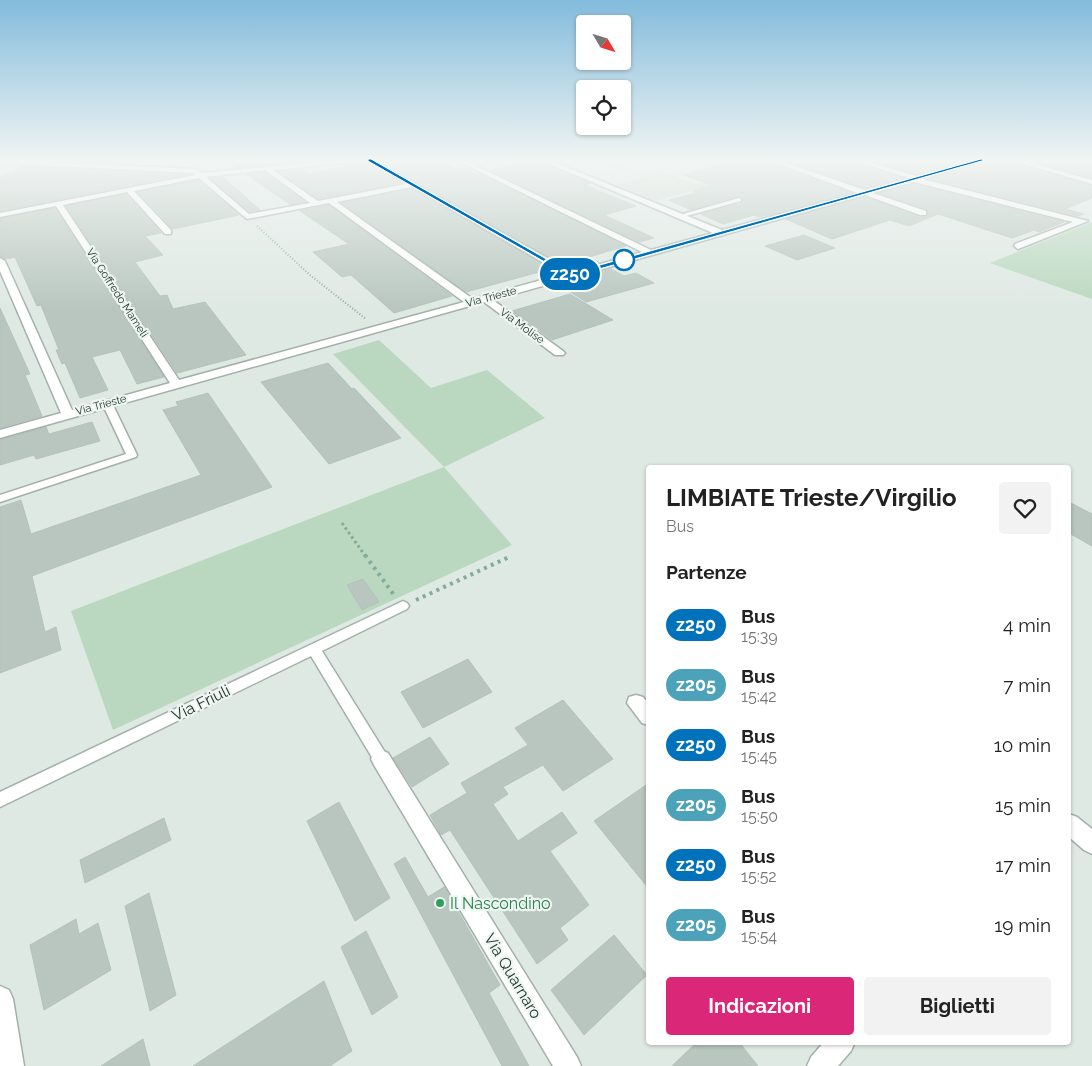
<!DOCTYPE html>
<html lang="it">
<head>
<meta charset="utf-8">
<style>
  :root { --surface:#fff; --page:#f2f2f2; --text:#222; --muted:#767676; --accent:#db2777 }
  body { margin:0; font-family:Raleway,sans-serif; background:var(--page); color:var(--text); height:100vh; display:flex; flex-direction:column; font-size:19px; white-space:nowrap }
  * { box-sizing:border-box; margin:0 }
  p { font-size:16px; color:var(--muted) }
  .icon { flex:none; width:28px; height:28px; fill:none; stroke:currentColor; stroke-width:2; stroke-linecap:round; stroke-linejoin:round }
  .map { position:relative; flex:1; overflow:hidden }
  .sheet { position:absolute; left:646px; top:465px; width:425px; height:580px; display:flex; flex-direction:column; background:var(--surface); border-radius:5px; box-shadow:0 1px 4px #0004 }
  .sheet>* { flex:none }
  .badge { padding:0 10px; border-radius:16px; font-size:18px; line-height:32px }
  .needle { width:32px; rotate:128deg }
  .tools { position:absolute; left:576px; top:15px; display:grid; gap:10px }
  .tools a { display:grid; place-items:center; width:55px; height:55px; border-radius:5px; background:var(--surface); box-shadow:0 1px 4px #0004; font-size:25px }
  .map>.badge { position:absolute; translate:-50% -50%; box-shadow:0 0 0 2px #fff }
  h2 { padding:0 20px; font-size:19px; line-height:45px }
  .round { display:grid; place-items:center; flex:none; width:52px; height:52px; border-radius:5px; background:var(--page) }
  .overview { display:flex; align-items:center; justify-content:space-between; height:85px; padding:0 20px }
  h1 { font-size:24px; font-weight:700; line-height:38px }
  .action { display:flex; gap:10px; margin-top:auto; padding:10px 20px }
  .action a { flex:1; height:58px; border-radius:5px; background:var(--accent); color:#fff; font-size:20px; font-weight:700; line-height:58px; text-align:center }
  .action a+a { background:var(--page); color:var(--text) }
  ul { padding:0; list-style:none }
  li { display:flex; align-items:center; gap:15px; height:60px; padding:0 20px }
  li div { flex:1 }
  li b { display:block; font-size:19px }
  li em { font-style:normal }
  li .badge { min-width:55px; font-weight:700; text-align:center }
  .map>svg:first-child { display:block }
  .built { fill:#ced9d3 }
  .green { fill:#bad8bf }
  .building { fill:#b8c6bf; stroke:#b3c2ba }
  .lines { fill:none; stroke-linecap:round; stroke-linejoin:round }
  .service-casing { stroke:#a3b0aa; stroke-width:3 }
  .minor-casing { stroke:#a3b0aa; stroke-width:3 }
  .path-far2 { stroke:#83aa9a; stroke-width:2; stroke-dasharray:1 2; stroke-linecap:butt }
  .path-far1 { stroke:#83aa9a; stroke-width:3; stroke-dasharray:2.5 3; stroke-linecap:butt }
  .path { stroke:#83aa9a; stroke-width:4; stroke-dasharray:3 4.5; stroke-linecap:butt }
  .service { fill:#fff; fill-rule:evenodd }
  .minor { fill:#fff; fill-rule:evenodd }
  .line { fill:#0072bc; stroke:#fff }
  .stop-dot { fill:#fff; stroke:#0072bc; stroke-width:2.5 }
  .leisure-dot { fill:#2e9e5b; stroke:#eff6f2; stroke-width:2 }
  .labels { text-anchor:middle; dominant-baseline:central; stroke-width:4.5; stroke-linejoin:round; paint-order:stroke }
  .far-street-label { font-size:11px; fill:#223730; stroke:#eff6f2 }
  .near-street-label { font-size:16px; fill:#223730; stroke:#eff6f2 }
  .near-leisure-label { font-size:16px; fill:#27864d; stroke:#eff6f2; text-anchor:start }
</style>
</head>
<body>
<div class="map">
<svg width="1092" height="1066" viewBox="0 0 1092 1066">
  <rect width="100%" height="100%" fill="#dfe9e4"/>
  <path class="built" d="M711 160H762L808 177 782 185 716 184 656 201 616 185 666 173 695 184 736 173 716 165 721 163Z"/>
  <g class="green">
    <path d="M1092 222V299L990 263Z"/>
    <path d="M379 340 431 388 487 370 545 418 444 467 512 545 113 730 71 611 444 467 333 354Z"/>
  </g>
  <g class="building">
    <path d="M39 160H111L114 163Z"/>
    <path d="M225 160H295V162L237 168Z"/>
    <path d="M536 160 590 183 584 185 636 206 604 215 654 238 639 242 491 171Z"/>
    <path d="M737 160H758L773 164 851 193 773 214 759 217 754 215 723 224 701 214 742 203V197L738 196 691 210 669 200 697 193 693 191 713 185 683 175Z"/>
    <path d="M783 160H849L902 178 865 188Z"/>
    <path d="M867 160H969L916 174Z"/>
    <path d="M988 160H1008L1092 186V198L1065 209 1084 214 1078 216 929 179Z"/>
    <path d="M1027 160H1092V178Z"/>
    <path d="M404 161 415 166 438 161 456 169 464 168 476 174 479 173 626 246 589 257 599 262 572 270 384 164Z"/>
    <path d="M362 163 367 164 401 183 318 199 278 171 303 169 309 174Z"/>
    <path d="M23 166 187 175 0 211V177Z"/>
    <path d="M264 172 305 202 291 205 246 174Z"/>
    <path d="M223 177 260 210 250 212 211 179Z"/>
    <path d="M198 180 239 215 173 229 138 192Z"/>
    <path d="M914 184 1064 222 1039 232 1034 230 1012 238 938 214 909 226 890 220 832 239 786 219 865 197 919 217H926L928 215 927 209 879 193Z"/>
    <path d="M412 189 558 273 547 277 539 272 466 292 342 203Z"/>
    <path d="M126 194 161 233 145 236 163 255 135 262 160 296 167 295 173 309 205 302 246 355 177 373 66 206Z"/>
    <path d="M329 205 452 296 394 313 351 275 342 277 313 252 349 244 300 211Z"/>
    <path d="M55 208 164 377 137 384 120 350 92 357 108 390 80 398 65 363 62 364 56 350H59L41 305 37 306 15 257 6 259 0 256V219Z"/>
    <path d="M804 235 835 248 797 260 765 246Z"/>
    <path d="M611 269 624 276 636 273 654 283 586 302 558 284Z"/>
    <path d="M570 294 613 320 552 340 512 311Z"/>
    <path d="M0 308 30 374 25 375 42 416 0 428Z"/>
    <path d="M328 363 352 389 354 388 401 438 329 464 261 382Z"/>
    <path d="M208 393 272 487 32 576 45 632 56 627 61 650 0 673V507L21 500 31 534 201 475 163 410 178 406 176 402Z"/>
    <path d="M92 422 100 441 36 459 34 455 0 465V440L46 427 49 434Z"/>
    <path d="M1069 502 1092 514V546L1069 533Z"/>
    <path d="M363 579 379 602 362 610 347 585Z"/>
    <path d="M468 659 492 692 423 728 401 692Z"/>
    <path d="M563 700 613 759 563 791 543 765 503 787 508 794 493 804 518 841 562 812 577 833 550 851 589 905 560 928 568 940 537 964 450 830 441 835 430 815 467 793 461 783 528 745 515 728Z"/>
    <path d="M430 737 449 764 412 787 393 758Z"/>
    <path d="M649 783V889L594 821Z"/>
    <path d="M339 802 390 898 355 921 307 821Z"/>
    <path d="M164 818 171 840 85 883 80 860Z"/>
    <path d="M405 857 428 897 444 887 446 890 500 985 489 993 529 1066H502L394 864Z"/>
    <path d="M149 893 176 995 150 1011 125 906Z"/>
    <path d="M76 919 79 934 98 923 111 970 44 1010 30 945Z"/>
    <path d="M366 931 398 997 372 1015 341 947Z"/>
    <path d="M614 935 647 975 584 1035 551 990Z"/>
    <path d="M324 981 352 1051 330 1066H193Z"/>
    <path d="M143 1039 150 1066H101Z"/>
    <path d="M697 1042H739L758 1066H672Z"/>
  </g>
  <g class="lines">
    <g class="service-casing">
      <g id="service">
        <path d="M739 198 741 199V201L679 218 676 216Z"/>
        <path d="M107 400 112 403 137 455 136 457 0 502V495L126 454 102 403Z"/>
        <path d="M403 601 407 603 409 606 407 609 322 651 386 754 388 759 386 764 381 766 376 764 311 656 0 807V792Z"/>
      </g>
    </g>
    <g class="minor-casing">
      <g id="minor">
        <path d="M0 160 196 169 202 173 340 160H374L572 272 642 252 456 160H464L651 250 713 233 540 160H549L722 230 857 193 768 160H777L865 190 909 178 851 160H861L916 176 976 160H986L922 179 1088 221 1018 249 1014 246 1015 244 1073 222 914 182 873 193 926 211V215H920L865 195 493 300 563 351 565 353 563 355H555L484 302 0 438V430L61 413 0 271V258L5 261 72 410 170 383 56 206 0 217V213L195 175 193 173 0 163ZM366 161 406 184 318 201 273 170ZM265 170 310 203 249 214 206 177ZM199 178 247 219 329 203 464 302 179 380 63 205 127 192 165 234H171V230L134 191ZM412 187 563 274 473 299 337 202Z"/>
        <path d="M1010 160H1020L1092 180V184Z"/>
        <path d="M636 695 643 697 649 704V725L642 723 627 703 629 697Z"/>
        <path d="M381 750 388 753 577 1057 581 1066H553L374 765 371 759 374 753Z"/>
        <path d="M1069 814 1077 817 1092 829V854L1084 850 1069 837Z"/>
        <path d="M0 986 9 990 13 999 24 1066H0Z"/>
        <path d="M824 1042H855L851 1051 838 1066H807L811 1057Z"/>
      </g>
    </g>
    <g class="path-far2">
      <path d="M600 160 626 169"/>
      <path d="M646 160 654 163"/>
      <path d="M257 226 310 275 366 319"/>
    </g>
    <path class="path-far1" d="M342 523 366 557"/>
    <g class="path">
      <path d="M365 555 394 595"/>
      <path d="M416 600 509 557"/>
    </g>
    <use href="#service" class="service"/>
    <use href="#minor" class="minor"/>
  </g>
  <linearGradient id="sky" x2="0" y2="1"><stop stop-color="#83bbdc"/><stop offset="0.52" stop-color="#f1f5f3"/><stop offset="1" stop-color="#f1f5f3" stop-opacity="0"/></linearGradient>
  <rect width="1092" height="309" fill="url(#sky)"/>
  <path class="line" d="M368 159H371L571 273 981 159 985 160 571 277 368 161Z"/>
  <circle class="stop-dot" cx="624" cy="260" r="10"/>
  <circle class="leisure-dot" cx="440" cy="903" r="5"/>
  <g class="labels">
    <g class="far-street-label">
      <text transform="translate(117 293) rotate(57)">Via Goffredo Mameli</text>
      <text transform="translate(491 297) rotate(-15)">Via Trieste</text>
      <text transform="translate(522 326) rotate(36)">Via Molise</text>
      <text transform="translate(101 405) rotate(-15)">Via Trieste</text>
    </g>
    <g class="near-street-label">
      <text transform="translate(201 703) rotate(-26)">Via Friuli</text>
      <text transform="translate(513 976) rotate(59)">Via Quarnaro</text>
    </g>
    <g class="near-leisure-label">
      <text x="450" y="903">Il Nascondino</text>
    </g>
  </g>
</svg>
<div class="tools">
<a><svg class="needle" viewBox="-14 -14 28 28"><path d="M0-13l5 13h-10z" fill="#e53935"/><path d="M0 13l5-13h-10z" fill="#767676"/></svg></a>
<a><svg class="icon" aria-label="locate" viewBox="0 0 24 24"><circle cx="12" cy="12" r="6"/><path d="M12 2v4M12 18v4M2 12h4M18 12h4"/></svg></a>
</div>
<b class="badge" style="left:570px;top:274px;background:#0072bc;color:#fff">z250</b>
<section class="sheet">
<div class="overview"><div><h1>LIMBIATE Trieste/Virgilio</h1><p>Bus</p></div><a class="round"><svg class="icon" aria-label="heart" viewBox="0 0 24 24"><path d="M12 20l-8-8c-3-5 5-10 8-4 3-6 11-1 8 4z"/></svg></a></div>
<h2>Partenze</h2>
<ul>
<li><span class="badge" style="background:#0072bc;color:#fff">z250</span><div><b>Bus</b><p>15:39</p></div><em>4 min</em></li>
<li><span class="badge" style="background:#4ca2b8;color:#fff">z205</span><div><b>Bus</b><p>15:42</p></div><em>7 min</em></li>
<li><span class="badge" style="background:#0072bc;color:#fff">z250</span><div><b>Bus</b><p>15:45</p></div><em>10 min</em></li>
<li><span class="badge" style="background:#4ca2b8;color:#fff">z205</span><div><b>Bus</b><p>15:50</p></div><em>15 min</em></li>
<li><span class="badge" style="background:#0072bc;color:#fff">z250</span><div><b>Bus</b><p>15:52</p></div><em>17 min</em></li>
<li><span class="badge" style="background:#4ca2b8;color:#fff">z205</span><div><b>Bus</b><p>15:54</p></div><em>19 min</em></li>
</ul>
<div class="action"><a>Indicazioni</a><a>Biglietti</a></div>
</section>
</div>
</body>
</html>
